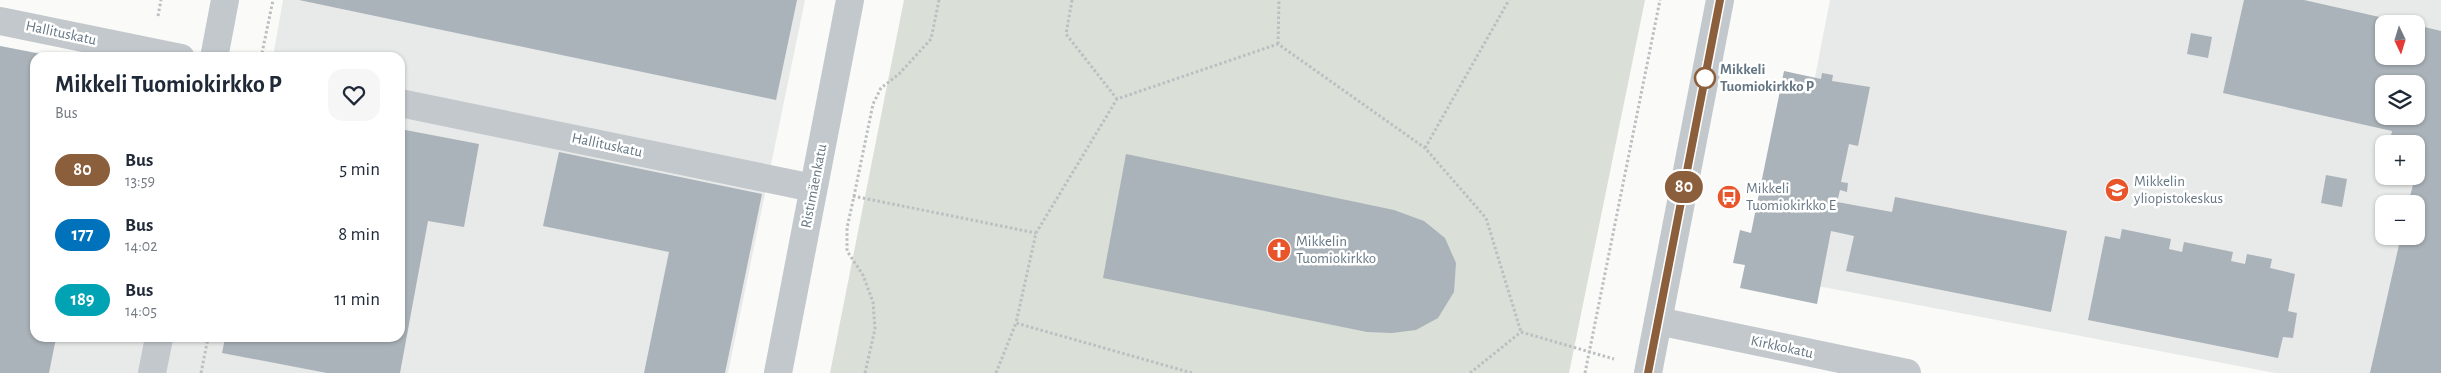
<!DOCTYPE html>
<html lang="en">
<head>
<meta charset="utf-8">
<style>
  :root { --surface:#fff; --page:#f6f6f7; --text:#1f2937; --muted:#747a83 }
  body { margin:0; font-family:"Alegreya Sans",sans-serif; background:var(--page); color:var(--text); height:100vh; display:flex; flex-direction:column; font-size:19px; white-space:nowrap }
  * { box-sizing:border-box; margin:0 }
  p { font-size:16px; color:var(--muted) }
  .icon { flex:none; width:28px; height:28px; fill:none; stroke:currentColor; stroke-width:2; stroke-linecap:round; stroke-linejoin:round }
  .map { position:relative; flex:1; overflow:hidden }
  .details { position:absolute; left:30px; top:52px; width:375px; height:290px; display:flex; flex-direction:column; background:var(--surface); border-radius:15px; box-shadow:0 1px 4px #0004 }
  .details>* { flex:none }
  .badge { padding:0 10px; border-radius:16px; font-size:18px; line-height:32px }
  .needle { width:32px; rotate:176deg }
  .fabs { position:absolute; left:2375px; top:15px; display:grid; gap:10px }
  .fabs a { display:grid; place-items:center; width:50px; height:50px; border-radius:10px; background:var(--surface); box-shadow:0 1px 4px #0004; font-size:25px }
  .map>.badge { position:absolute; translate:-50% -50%; box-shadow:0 0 0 2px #fff }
  .round { display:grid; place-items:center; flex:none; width:52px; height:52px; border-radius:15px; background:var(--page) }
  .headline { display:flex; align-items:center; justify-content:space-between; height:85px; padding:0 25px }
  h1 { font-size:24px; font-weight:600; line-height:38px }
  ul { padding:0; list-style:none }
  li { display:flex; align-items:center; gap:15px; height:65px; padding:0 25px }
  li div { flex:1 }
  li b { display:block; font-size:19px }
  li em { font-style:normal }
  li .badge { min-width:55px; font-weight:700; text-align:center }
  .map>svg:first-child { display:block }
  .built { fill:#e8e9e9; fill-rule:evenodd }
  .green { fill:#dadfd7 }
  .building { fill:#aab3b9; fill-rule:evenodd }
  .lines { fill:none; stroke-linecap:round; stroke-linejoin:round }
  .path { stroke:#bbbfc2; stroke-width:3; stroke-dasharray:2.5 2.5; stroke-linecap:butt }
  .minor { stroke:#c3c8cc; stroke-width:28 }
  .line-casing { stroke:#fff; stroke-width:11 }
  .line { stroke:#8b5e3c; stroke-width:8 }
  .stop-dot { fill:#fff; stroke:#8b5e3c; stroke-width:2.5 }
  .labels { text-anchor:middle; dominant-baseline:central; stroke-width:5; stroke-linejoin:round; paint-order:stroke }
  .street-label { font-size:15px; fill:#647683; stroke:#fff }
  .stop-label { font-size:15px; font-weight:bold; fill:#647683; stroke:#fff; text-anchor:start }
  .poi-label { font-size:15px; fill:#647683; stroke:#fff; text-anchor:start }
</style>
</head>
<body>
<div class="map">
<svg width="2441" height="373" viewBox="0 0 2441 373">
  <rect width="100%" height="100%" fill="#fafaf8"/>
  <g class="built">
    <path d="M283 0H805L728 373H0V46L61 57 35 58V338H400V58L273 57Z"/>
    <path d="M1830 0H2441V373H2275L1776 278ZM2384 24H2416V56H2384ZM2384 84H2416V116H2384ZM2384 144H2416V176H2384ZM2384 204H2416V236H2384Z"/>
  </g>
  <path class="green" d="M904 0H1645L1569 373H830Z"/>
  <g class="building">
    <path d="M299 0H797L776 100Z"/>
    <path d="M2244 0H2304L2406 23 2384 24V56H2416V25L2441 31V373H2370L2401 236H2416V204H2408L2414 181 2397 177 2416 176V144H2389L2392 131 2223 93ZM2384 84H2416V116H2384Z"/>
    <path d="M2191 33 2212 37 2208 58 2187 54Z"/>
    <path d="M0 46 56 57 35 58V338H56L49 373H0Z"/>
    <path d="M1784 71 1821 79 1822 73 1833 75 1832 81 1870 87 1858 146 1849 144 1841 182 1848 183 1847 192 1840 190 1837 202 1892 212 1895 197 2067 231 2051 312 1846 271 1854 236 1831 231 1817 304 1740 288 1745 265 1733 263 1740 230 1751 233Z"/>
    <path d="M400 129 479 144 464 227 428 221 400 373H327L222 353 225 338H400Z"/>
    <path d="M559 152 762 194 725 373H644L669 252 543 226Z"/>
    <path d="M1126 154 1394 210 1424 221 1445 238 1456 263 1454 292 1438 318 1416 330 1392 333 1367 332 1103 278Z"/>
    <path d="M2326 175 2347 179 2342 207 2321 203Z"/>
    <path d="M2122 229 2171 239 2169 249 2182 252 2184 242 2233 252 2231 261 2245 264 2247 254 2272 259 2270 268 2295 274 2288 311 2297 313 2293 338 2283 337 2278 358 2088 320 2105 236 2120 239Z"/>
  </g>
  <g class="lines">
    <g class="path">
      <path d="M1072 0 1066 34 1117 99"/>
      <path d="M158 16 161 0"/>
      <path d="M1278 44 1279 0"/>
      <path d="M261 58 273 0"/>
      <path d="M1425 148 1509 0"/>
      <path d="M853 196 1036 233"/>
      <path d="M1521 332 1614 359"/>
      <path d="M201 373 208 338"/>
      <path d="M865 373 875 329 873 302 863 275 847 251V228L854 196 873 104 881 88 899 74 931 39 939 0"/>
      <path d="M996 373 1016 323"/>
      <path d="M1192 373 1016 323 1036 233 1117 99 1278 44 1425 148 1486 218 1521 332"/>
      <path d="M1470 373 1521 332"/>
      <path d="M1585 373 1660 0"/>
    </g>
    <g class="minor">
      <path d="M0 21 181 58"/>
      <path d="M214 58 225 0"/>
      <path d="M400 103 813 188"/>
      <path d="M1658 321 1907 373"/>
      <path d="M152 373 159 338"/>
      <path d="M778 373 850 0"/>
      <path d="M1648 373 1720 0"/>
    </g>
  </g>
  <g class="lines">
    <g class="line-casing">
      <path id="line" d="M1648 373 1720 0"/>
    </g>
    <use href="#line" class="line"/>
  </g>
  <defs>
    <g id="university-disc" transform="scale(1.25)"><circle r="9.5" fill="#e8552a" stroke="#fff"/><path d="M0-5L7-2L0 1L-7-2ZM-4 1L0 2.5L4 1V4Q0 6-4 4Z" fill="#fff"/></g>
    <g id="bus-disc" transform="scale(1.25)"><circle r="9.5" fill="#e8552a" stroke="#fff"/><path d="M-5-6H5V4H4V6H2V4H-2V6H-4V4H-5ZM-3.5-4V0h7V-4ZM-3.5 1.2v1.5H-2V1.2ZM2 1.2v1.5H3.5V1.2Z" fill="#fff"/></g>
    <g id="church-disc" transform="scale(1.25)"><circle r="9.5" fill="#e8552a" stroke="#fff"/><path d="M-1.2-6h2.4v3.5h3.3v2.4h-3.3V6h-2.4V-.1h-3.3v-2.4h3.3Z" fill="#fff"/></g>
  </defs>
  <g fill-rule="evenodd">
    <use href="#university-disc" x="2117" y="190"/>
    <use href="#bus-disc" x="1729" y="197"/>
    <use href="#church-disc" x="1279" y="250"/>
  </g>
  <circle class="stop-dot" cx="1705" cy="78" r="10"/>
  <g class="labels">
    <g class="street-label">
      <text transform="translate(61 33) rotate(12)">Hallituskatu</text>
      <text transform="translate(607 145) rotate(12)">Hallituskatu</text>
      <text transform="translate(814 186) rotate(-79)">Ristimäenkatu</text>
      <text transform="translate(1782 347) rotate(12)">Kirkkokatu</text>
    </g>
    <g class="stop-label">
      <text x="1720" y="69">Mikkeli<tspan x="1720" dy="17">Tuomiokirkko P</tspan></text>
    </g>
    <g class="poi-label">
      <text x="2134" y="181">Mikkelin<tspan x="2134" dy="17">yliopistokeskus</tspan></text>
      <text x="1746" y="188">Mikkeli<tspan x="1746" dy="17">Tuomiokirkko E</tspan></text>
      <text x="1296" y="241">Mikkelin<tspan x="1296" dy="17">Tuomiokirkko</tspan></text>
    </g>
  </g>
</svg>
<div class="fabs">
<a><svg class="needle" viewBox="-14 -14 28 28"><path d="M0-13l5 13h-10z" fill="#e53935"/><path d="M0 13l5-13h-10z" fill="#747a83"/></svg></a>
<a><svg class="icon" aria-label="layers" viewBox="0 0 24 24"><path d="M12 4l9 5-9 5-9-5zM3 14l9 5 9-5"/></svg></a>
<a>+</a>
<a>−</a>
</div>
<b class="badge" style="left:1684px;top:187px;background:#8b5e3c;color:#fff">80</b>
<section class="details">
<div class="headline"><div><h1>Mikkeli Tuomiokirkko P</h1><p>Bus</p></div><a class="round"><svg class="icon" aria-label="heart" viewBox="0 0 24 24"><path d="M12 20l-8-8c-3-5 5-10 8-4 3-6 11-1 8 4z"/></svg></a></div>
<ul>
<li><span class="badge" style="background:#8b5e3c;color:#fff">80</span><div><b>Bus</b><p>13:59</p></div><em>5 min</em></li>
<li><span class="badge" style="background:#0072bc;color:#fff">177</span><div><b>Bus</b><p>14:02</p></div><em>8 min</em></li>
<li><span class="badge" style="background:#00a3b4;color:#fff">189</span><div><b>Bus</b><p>14:05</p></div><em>11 min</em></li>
</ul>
</section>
</div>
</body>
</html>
